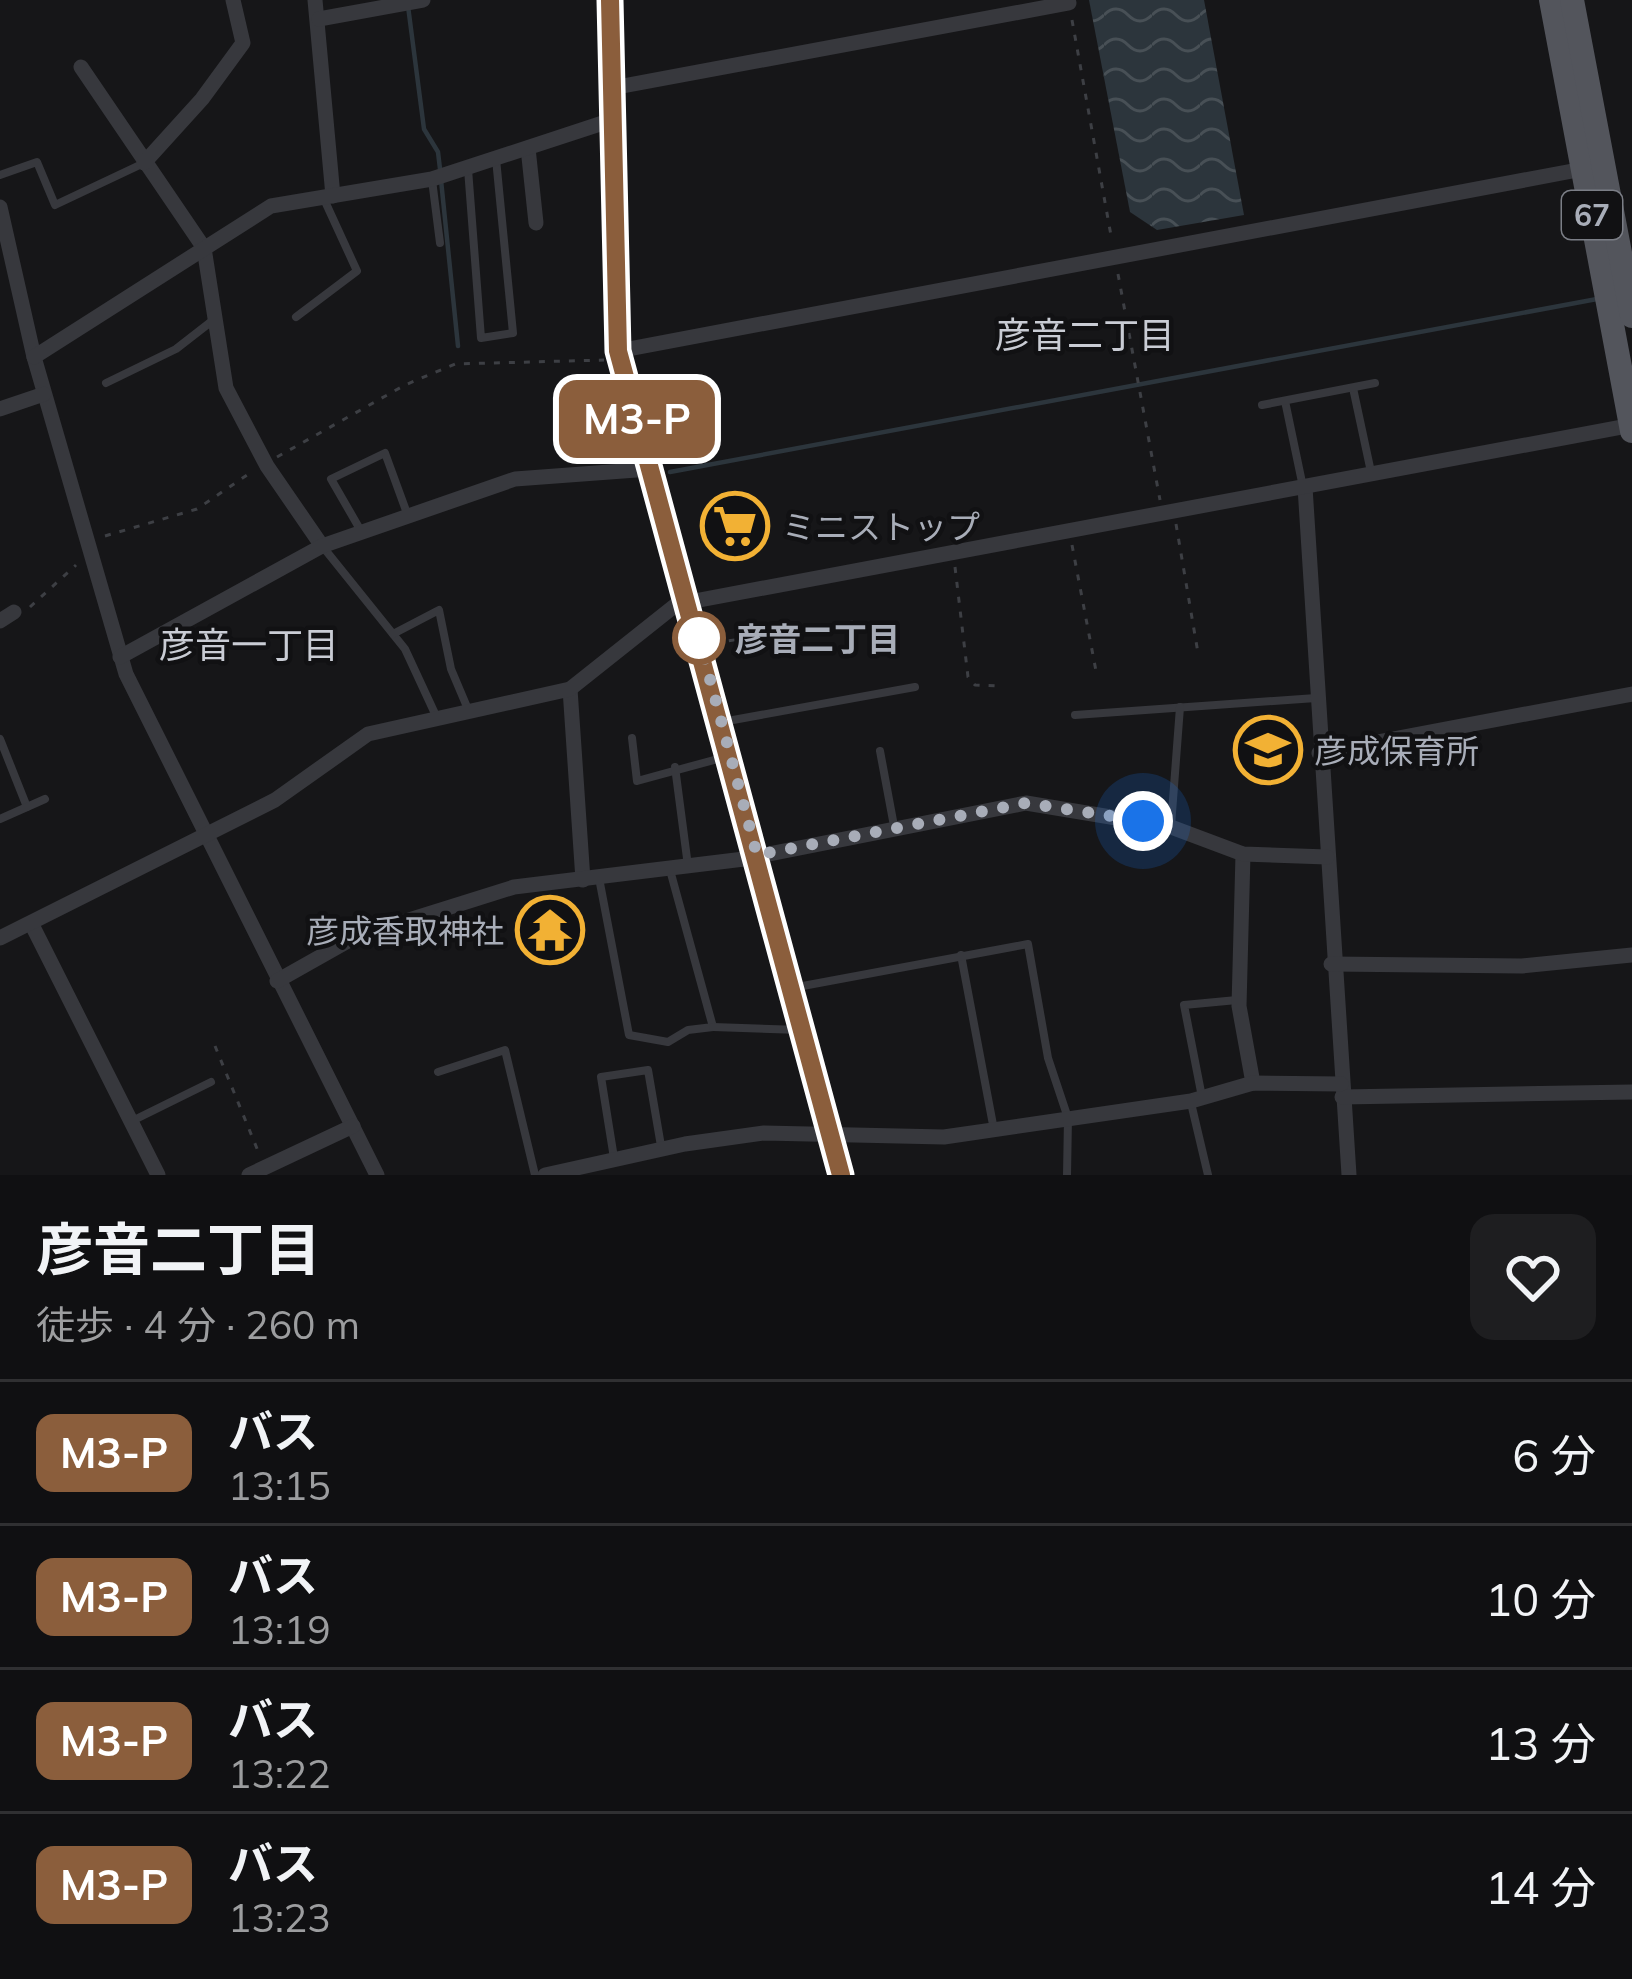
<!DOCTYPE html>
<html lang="ja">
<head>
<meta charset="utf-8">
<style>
  :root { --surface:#101012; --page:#1e1e20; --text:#f1f3f6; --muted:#9c9d9f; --line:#303032 }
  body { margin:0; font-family:Mulish,"Noto Sans JP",sans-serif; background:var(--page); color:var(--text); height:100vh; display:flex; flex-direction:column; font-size:45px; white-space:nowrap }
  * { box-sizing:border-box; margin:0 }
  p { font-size:39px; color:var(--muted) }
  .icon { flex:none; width:66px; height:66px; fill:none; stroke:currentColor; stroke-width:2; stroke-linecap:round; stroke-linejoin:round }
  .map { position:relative; height:1175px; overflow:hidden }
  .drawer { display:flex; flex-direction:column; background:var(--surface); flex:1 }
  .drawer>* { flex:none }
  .badge { padding:0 24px; border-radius:18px; font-size:42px; line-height:78px }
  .you { position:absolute; width:60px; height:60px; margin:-30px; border:9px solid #fff; border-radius:50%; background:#1a73e8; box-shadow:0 0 0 18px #1a73e833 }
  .map>.badge { position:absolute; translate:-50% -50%; box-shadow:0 0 0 6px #fff }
  .round { display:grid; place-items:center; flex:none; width:126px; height:126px; border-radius:24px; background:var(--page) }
  .head { display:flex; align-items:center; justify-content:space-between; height:204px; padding:0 36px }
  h1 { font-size:57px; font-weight:700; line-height:90px }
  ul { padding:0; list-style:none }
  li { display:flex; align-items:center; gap:36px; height:144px; padding:0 36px; border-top:3px solid var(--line) }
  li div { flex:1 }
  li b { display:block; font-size:45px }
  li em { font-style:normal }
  li .badge { min-width:132px; font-weight:700; text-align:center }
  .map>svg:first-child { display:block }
  .water { fill:url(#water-waves) }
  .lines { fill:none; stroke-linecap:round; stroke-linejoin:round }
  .stream { stroke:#2c353c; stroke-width:4.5 }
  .building { fill:#404145; stroke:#303034; stroke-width:3 }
  .path { stroke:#3d3f44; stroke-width:3; stroke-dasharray:6 9; stroke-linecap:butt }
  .lane { stroke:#37383d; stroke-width:8 }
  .street { stroke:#37383d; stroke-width:15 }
  .primary { stroke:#53555c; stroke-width:24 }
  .line-casing { stroke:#fff; stroke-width:27 }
  .line { stroke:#8b5e3c; stroke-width:18 }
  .walk { stroke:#a8adb8; stroke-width:12; stroke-dasharray:0 21.6 }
  .stop-dot { fill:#fff; stroke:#8b5e3c; stroke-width:6 }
  .labels { text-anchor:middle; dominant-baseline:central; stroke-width:9; stroke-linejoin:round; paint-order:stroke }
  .shield { fill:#111113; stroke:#7b7e86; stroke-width:3 }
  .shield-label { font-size:30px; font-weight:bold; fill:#a8adb8 }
  .poi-label { font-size:33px; fill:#a8adb8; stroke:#111113; text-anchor:start }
  .stop-label { font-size:33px; font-weight:bold; fill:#a8adb8; stroke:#111113; text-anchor:start }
  .neighbourhood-label { font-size:36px; fill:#c9ccd4; stroke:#111113 }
</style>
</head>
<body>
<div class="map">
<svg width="1632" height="1175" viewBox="0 0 1632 1175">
  <defs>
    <pattern id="water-waves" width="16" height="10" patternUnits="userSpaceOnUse" patternTransform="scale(3)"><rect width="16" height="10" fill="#2c353c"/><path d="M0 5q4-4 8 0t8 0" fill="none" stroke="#485056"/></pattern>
  </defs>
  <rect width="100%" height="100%" fill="#161618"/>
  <path class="water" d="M1089 0H1204L1244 215 1157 230 1130 212Z"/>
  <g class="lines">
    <g class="stream">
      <path d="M408 6 424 129 438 152 440 169"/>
      <path d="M441 180 458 346"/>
      <path d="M670 472 1597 299"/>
    </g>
  </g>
  <path class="building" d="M745 503 752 542 728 546 721 507Z"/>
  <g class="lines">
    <g class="path">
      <path d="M1072 20 1112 241"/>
      <path d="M1118 274 1160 500"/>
      <path d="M277 457 405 385 455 364 604 360"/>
      <path d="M1176 524 1198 653"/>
      <path d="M105 536 197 509 253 471"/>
      <path d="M1072 545 1096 671"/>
      <path d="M955 567 968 677 975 685 998 686"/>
      <path d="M30 607 76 565"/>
      <path d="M714 643 853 622"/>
      <path d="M215 1046 258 1151"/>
    </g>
    <g class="lane">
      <path d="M468 169 481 338 513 333 496 159"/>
      <path d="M0 175 37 162 55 205 144 163"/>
      <path d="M432 180 440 243"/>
      <path d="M296 317 357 271 323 197"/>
      <path d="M106 383 176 349 212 321"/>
      <path d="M1353 388 1371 472"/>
      <path d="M1285 401 1303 487"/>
      <path d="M1262 405 1375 383"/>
      <path d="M361 531 331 479 385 453 408 516"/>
      <path d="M323 547 405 649 437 718"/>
      <path d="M393 634 439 610 451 669 470 714"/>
      <path d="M1075 715 1316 698"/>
      <path d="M722 722 915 687"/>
      <path d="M632 738 637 781 725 757"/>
      <path d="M0 739 27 807"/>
      <path d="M880 751 894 826"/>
      <path d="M675 767 688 866"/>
      <path d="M0 819 45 799"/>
      <path d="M1171 826 1180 707"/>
      <path d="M599 878 629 1035 668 1042 688 1030 713 1027 670 870"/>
      <path d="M961 955 994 1130"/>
      <path d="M792 988 1028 944 1048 1058 1068 1118 1067 1175"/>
      <path d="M713 1027 801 1030"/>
      <path d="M438 1072 505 1050 535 1175"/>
      <path d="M1202 1097 1184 1005 1237 1000"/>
      <path d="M1191 1103 1208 1175"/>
      <path d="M132 1121 211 1082"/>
      <path d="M614 1158 601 1077 648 1070 661 1146"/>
    </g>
    <g class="street">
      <path d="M315 0 333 196"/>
      <path d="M610 0 618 351 841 1175"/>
      <path d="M319 19 423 0"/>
      <path d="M81 67 204 248 226 388 267 466 322 546"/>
      <path d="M612 88 1069 3"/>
      <path d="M528 148 536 223"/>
      <path d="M144 163 202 99 243 43 233 0"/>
      <path d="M0 207 34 357 126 674 377 1175"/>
      <path d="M618 351 1583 169"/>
      <path d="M34 357 271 206 432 179 612 120"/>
      <path d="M0 409 44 394"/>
      <path d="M1305 487 1349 1175"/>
      <path d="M689 602 1632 425"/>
      <path d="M0 621 14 612"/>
      <path d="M120 657 322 546 515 479 650 469"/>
      <path d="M570 689 583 880"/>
      <path d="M1319 753 1632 694"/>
      <path d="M1243 854 1239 1006 1253 1083"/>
      <path d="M31 923 158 1175"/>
      <path d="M0 938 275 800 368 734 570 689 687 596"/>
      <path d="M1331 964 1522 966 1632 955"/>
      <path d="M277 981 355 937 514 887 744 859 1026 803 1171 827 1243 854 1327 857"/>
      <path d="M1342 1097 1632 1092"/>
      <path d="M249 1175 353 1126"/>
      <path d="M545 1175 685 1144 764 1133 944 1137 1191 1101 1253 1083 1341 1084"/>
    </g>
    <g class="primary">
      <path d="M1551 0 1632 431"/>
      <path d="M1572 0 1632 316"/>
    </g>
  </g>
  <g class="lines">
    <g class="line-casing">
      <path id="line" d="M610 0 618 351 841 1175"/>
    </g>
    <use href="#line" class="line"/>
    <path class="walk" d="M699 638 757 855 1026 803 1143 821"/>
  </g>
  <defs>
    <g id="supermarket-ring" transform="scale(3.45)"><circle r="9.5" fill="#111113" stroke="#f2b134" stroke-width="1.5"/><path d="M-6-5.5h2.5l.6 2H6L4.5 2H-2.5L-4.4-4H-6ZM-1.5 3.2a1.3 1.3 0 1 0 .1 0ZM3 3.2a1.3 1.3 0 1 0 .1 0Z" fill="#f2b134"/></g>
    <g id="school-ring" transform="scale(3.45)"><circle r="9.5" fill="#111113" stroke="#f2b134" stroke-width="1.5"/><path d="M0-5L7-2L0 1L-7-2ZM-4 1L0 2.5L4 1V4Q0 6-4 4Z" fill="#f2b134"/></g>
    <g id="temple-ring" transform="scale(3.45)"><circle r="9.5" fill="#111113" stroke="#f2b134" stroke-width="1.5"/><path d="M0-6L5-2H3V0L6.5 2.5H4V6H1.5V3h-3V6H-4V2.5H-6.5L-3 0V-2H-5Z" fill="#f2b134"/></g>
  </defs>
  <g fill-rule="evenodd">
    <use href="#supermarket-ring" x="735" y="526"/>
    <use href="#school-ring" x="1268" y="750"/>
    <use href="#temple-ring" x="550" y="930"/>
  </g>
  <circle class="stop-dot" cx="699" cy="638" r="24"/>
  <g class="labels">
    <rect class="shield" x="1562" y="191" width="60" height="48" rx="9"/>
    <g class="shield-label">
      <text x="1592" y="215">67</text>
    </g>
    <g class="poi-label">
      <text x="782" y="526">ミニストップ</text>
      <text x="1314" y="750">彦成保育所</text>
      <text x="504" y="930" text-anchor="end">彦成香取神社</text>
    </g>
    <g class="stop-label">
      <text x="735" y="638">彦音二丁目</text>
    </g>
    <g class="neighbourhood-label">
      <text x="1085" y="334">彦音二丁目</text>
      <text x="249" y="644">彦音一丁目</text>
    </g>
  </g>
</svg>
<div class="you" style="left:1143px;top:821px"></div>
<b class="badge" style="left:637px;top:419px;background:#8b5e3c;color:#fff">M3-P</b>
</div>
<section class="drawer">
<div class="head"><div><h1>彦音二丁目</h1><p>徒歩 · 4 分 · 260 m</p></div><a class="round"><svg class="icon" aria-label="heart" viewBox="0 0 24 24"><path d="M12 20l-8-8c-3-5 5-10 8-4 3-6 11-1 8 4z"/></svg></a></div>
<ul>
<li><span class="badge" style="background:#8b5e3c;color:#fff">M3-P</span><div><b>バス</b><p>13:15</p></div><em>6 分</em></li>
<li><span class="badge" style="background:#8b5e3c;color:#fff">M3-P</span><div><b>バス</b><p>13:19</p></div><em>10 分</em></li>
<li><span class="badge" style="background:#8b5e3c;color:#fff">M3-P</span><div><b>バス</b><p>13:22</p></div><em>13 分</em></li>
<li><span class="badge" style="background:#8b5e3c;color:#fff">M3-P</span><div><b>バス</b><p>13:23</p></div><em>14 分</em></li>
</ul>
</section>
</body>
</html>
